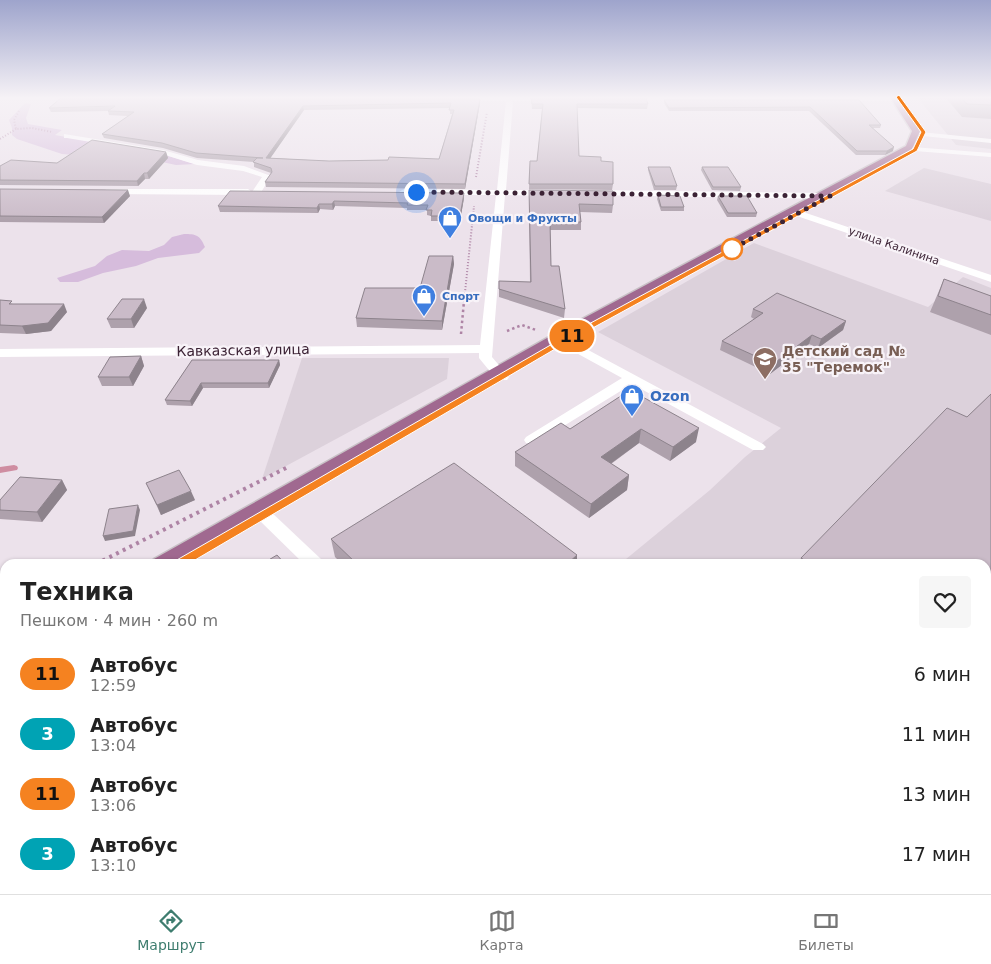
<!DOCTYPE html>
<html lang="ru">
<head>
<meta charset="utf-8">
<style>
  :root { --surface:#fff; --page:#f6f6f6; --text:#222; --muted:#767676; --line:#e0e0e0; --accent:#3e7d6f }
  body { margin:0; font-family:"DejaVu Sans",sans-serif; background:var(--page); color:var(--text); height:100vh; display:flex; flex-direction:column; font-size:19px; white-space:nowrap }
  * { box-sizing:border-box; margin:0 }
  p { font-size:16px; color:var(--muted) }
  .icon { flex:none; width:28px; height:28px; fill:none; stroke:currentColor; stroke-width:2; stroke-linecap:round; stroke-linejoin:round }
  .map { position:relative; flex:1; overflow:hidden }
  .side { position:absolute; left:0px; top:559px; width:991px; height:336px; display:flex; flex-direction:column; background:var(--surface); border-radius:15px 15px 0 0; box-shadow:0 1px 4px #0004 }
  .side>* { flex:none }
  .badge { padding:0 10px; border-radius:16px; font-size:18px; line-height:32px }
  .you { position:absolute; width:25px; height:25px; margin:-12px; border:4px solid #fff; border-radius:50%; background:#1a73e8; box-shadow:0 0 0 8px #1a73e833 }
  .map>.badge { position:absolute; translate:-50% -50%; box-shadow:0 0 0 2px #fff }
  .round { display:grid; place-items:center; flex:none; width:52px; height:52px; border-radius:5px; background:var(--page) }
  .summary { display:flex; align-items:center; justify-content:space-between; height:85px; padding:0 20px }
  h1 { font-size:24px; font-weight:800; line-height:38px }
  ul { padding:0; list-style:none }
  li { display:flex; align-items:center; gap:15px; height:60px; padding:0 20px }
  li div { flex:1 }
  li b { display:block; font-size:19px }
  li em { font-style:normal }
  li .badge { min-width:55px; font-weight:700; text-align:center }
  .tabs { display:flex; justify-content:space-around; align-items:center; height:70px; border-top:1px solid var(--line); background:var(--surface); font-size:14px; color:var(--muted) }
  .tabs a { display:grid; justify-items:center; gap:2px }
  .tabs .selected { color:var(--accent) }
  .map>svg:first-child { display:block }
  .built { fill:#dcd1db }
  .green { fill:#d6bcdc }
  .lines { fill:none; stroke-linecap:round; stroke-linejoin:round }
  .stream { fill:#cf8da1; fill-rule:evenodd }
  .major-casing { stroke:#c8c1c6; stroke-width:3 }
  .path-far3 { stroke:#ae84a5; stroke-width:2; stroke-dasharray:1 2; stroke-linecap:butt }
  .path-far2 { stroke:#ae84a5; stroke-width:2.5; stroke-dasharray:2.5 3; stroke-linecap:butt }
  .path-far1 { stroke:#ae84a5; stroke-width:4; stroke-dasharray:3 4.5; stroke-linecap:butt }
  .path { stroke:#ae84a5; stroke-width:4.5; stroke-dasharray:4 5.5; stroke-linecap:butt }
  .minor { fill:#fff; fill-rule:evenodd }
  .major { fill:#a06990; fill-rule:evenodd }
  .wall { fill:#aea1ac; fill-rule:evenodd }
  .shaded-wall { fill:#8d838c }
  .building { fill:#cabbc8; stroke:#8d838c; fill-rule:evenodd }
  .line { fill:#f58220; stroke:#fff }
  .walk { stroke:#3c2335; stroke-width:5; stroke-dasharray:0 9 }
  .stop-dot { fill:#fff; stroke:#f58220; stroke-width:2.5 }
  .labels { text-anchor:middle; dominant-baseline:central; stroke-width:4.5; stroke-linejoin:round; paint-order:stroke }
  .far-shop-label { font-size:11px; font-weight:bold; fill:#366cbe; stroke:#f8f3f8; text-anchor:start }
  .far-street-label { font-size:11px; fill:#3c2335; stroke:#f8f3f8 }
  .street-label { font-size:14px; fill:#3c2335; stroke:#f8f3f8 }
  .education-label { font-size:14px; font-weight:bold; fill:#785e54; stroke:#f8f3f8; text-anchor:start }
  .shop-label { font-size:14px; font-weight:bold; fill:#366cbe; stroke:#f8f3f8; text-anchor:start }
</style>
</head>
<body>
<div class="map">
<svg width="991" height="894" viewBox="0 0 991 894">
  <rect width="100%" height="100%" fill="#ece2eb"/>
  <g class="built">
    <path d="M917 97H991V149L956 145Z"/>
    <path d="M924 168 991 184V221L885 191Z"/>
    <path d="M754 243 928 307 963 277 991 288V894H209L214 890H986V564H620L710 490 745 457 781 428 598 332 728 258 735 261 741 257 734 254Z"/>
    <path d="M302 358H449L447 379 262 479Z"/>
  </g>
  <g class="green">
    <path d="M25 103 31 104 26 118 28 124 62 130 55 135 162 154 195 164 176 165 162 162 62 154 17 139 12 135V128L9 120Z"/>
    <path d="M184 234C196 234 200 235 205 247L199 253 158 258 136 266 103 273 78 282H60L57 278 95 266 107 256 122 250 149 251 164 245 172 237Z"/>
  </g>
  <g class="lines">
    <path class="stream" d="M14 465 17 466 18 468 17 470 0 473V467Z"/>
    <g class="major-casing">
      <g id="major">
        <path d="M890 97H896L920 131 912 149 564 339 175 564H151L154 559 556 333 906 146 912 131Z"/>
        <path d="M5 642V672L0 674V643Z"/>
      </g>
    </g>
    <g class="path-far3">
      <path d="M19 111 14 120 16 129 32 128 52 132"/>
      <path d="M0 139 16 129"/>
      <path d="M476 177 487 112"/>
      <path d="M464 302 474 206"/>
    </g>
    <g class="path-far2">
      <path d="M507 331 522 325 536 330"/>
      <path d="M461 334 464 301"/>
    </g>
    <g class="path-far1">
      <path d="M96 564 288 467"/>
      <path d="M0 612 5 609"/>
    </g>
    <path class="path" d="M0 724 5 721"/>
    <g class="minor">
      <path d="M0 97H84L85 98 81 100H0Z"/>
      <path d="M321 97H551L555 99 551 101H513L506 190H548L553 193 548 196 505 195 492 357 509 377 507 380H497L479 358V353L0 357V349L480 345 496 195H404L399 192 404 189 497 190 506 101 319 100V98Z"/>
      <path d="M626 97H901L905 99 901 101 624 100V98Z"/>
      <path d="M920 132 991 139V143L923 136 919 134Z"/>
      <path d="M64 134 163 150 198 160 244 166 271 176 260 194 257 195 252 192 248 195 109 194 104 191 106 189H248L252 192 262 177 243 171 197 165 162 154 67 138H64Z"/>
      <path d="M912 147 991 153V157L915 151 911 149Z"/>
      <path d="M594 190 830 193 835 196 830 199 591 195 589 193Z"/>
      <path d="M797 210 991 275V282L794 215 792 213Z"/>
      <path d="M564 337 763 444 766 447 763 450H753L632 384 536 443H526L524 440 526 437 622 378 560 344 558 341Z"/>
      <path d="M263 508 269 510 321 559 324 564H304L257 518 255 514 257 510Z"/>
      <path d="M179 890H205L207 894H181Z"/>
    </g>
    <use href="#major" class="major"/>
  </g>
  <g class="wall">
    <path d="M945 97H991V119L962 117Z"/>
    <path d="M531 98 648 104 647 109 577 108 579 156 601 161 613 184 612 190 529 189 530 161H537L542 109H532Z"/>
    <path d="M480 99V103L465 189 266 187 265 182 271 173 254 167V162L197 158 163 148 104 138 102 134 128 116 109 115 108 111 51 112 49 108ZM450 108V114H452L439 159 329 161 270 158 304 110Z"/>
    <path d="M664 100H859L881 125 880 128H873L893 151 885 155H856L809 111H669L664 103Z"/>
    <path d="M166 152 168 158 149 179H145L138 186 0 185V166L57 163Z"/>
    <path d="M648 167 677 186 676 190H654L648 170Z"/>
    <path d="M702 167 741 187 740 191 712 190 701 170Z"/>
    <path d="M0 189 130 196 104 223 0 222Z"/>
    <path d="M464 193V198L460 221H431V216L427 215V210H407V208L335 206 333 210 320 209 318 213 220 212 218 206Z"/>
    <path d="M658 195 684 207V211H661L657 199Z"/>
    <path d="M718 196 757 213 756 217H727L717 200Z"/>
    <path d="M529 198 613 205 612 213 580 212 581 222V230H550L551 266 565 309 564 318 499 297V289L530 282Z"/>
    <path d="M453 256 454 264 442 330 357 327 356 318 420 288Z"/>
    <path d="M944 279 991 296V335L930 312Z"/>
    <path d="M0 300 13 304 67 312 51 331 26 334 0 333Z"/>
    <path d="M147 308 134 328H111L107 319Z"/>
    <path d="M753 309 846 321 843 330 818 348 809 344 770 374 720 350 722 341 754 319 751 317Z"/>
    <path d="M141 356 144 366 133 386H102L98 377Z"/>
    <path d="M192 360H279L280 365 269 388H203L192 406 167 405 165 400Z"/>
    <path d="M630 390 696 442 670 461 639 443 611 464 629 475 627 490 589 518 515 466V452L570 429Z"/>
    <path d="M991 394V700L986 697V564H798L801 558 967 417Z"/>
    <path d="M62 480 67 490 42 522 0 519V500Z"/>
    <path d="M146 483 195 500 161 515Z"/>
    <path d="M331 539 577 564H342L335 557Z"/>
  </g>
  <g class="shaded-wall">
    <path d="M480 99V103L465 189V184Z"/>
    <path d="M303 106 304 110 267 163 266 158Z"/>
    <path d="M894 147 893 151 885 155 887 151Z"/>
    <path d="M166 152 168 158 149 179 147 173Z"/>
    <path d="M144 173 145 179 138 186 137 181Z"/>
    <path d="M128 190 130 196 104 223 102 217Z"/>
    <path d="M464 193V198L460 221V216Z"/>
    <path d="M334 201 335 206 333 210 332 204Z"/>
    <path d="M319 204 320 209 318 213 317 208Z"/>
    <path d="M453 256 454 264 442 330V321Z"/>
    <path d="M144 299 147 308 134 328 131 319Z"/>
    <path d="M64 304 67 312 51 331 26 334 22 326Z"/>
    <path d="M846 321 843 330 818 348 821 339Z"/>
    <path d="M812 335 809 344 770 374 773 364Z"/>
    <path d="M141 356 144 366 133 386 129 377Z"/>
    <path d="M279 360 280 365 269 388 268 383Z"/>
    <path d="M201 383 203 388 192 406 190 401Z"/>
    <path d="M699 428 696 442 670 461 673 447Z"/>
    <path d="M641 429 639 443 599 472 601 457Z"/>
    <path d="M629 475 627 490 589 518 591 504Z"/>
    <path d="M62 480 67 490 42 522 37 512Z"/>
    <path d="M191 491 195 500 161 515 157 505Z"/>
    <path d="M138 505 140 510 135 536 105 541 103 536Z"/>
    <path d="M577 555V564H567Z"/>
    <path d="M5 870V884L0 887V873Z"/>
    <path d="M692 890H696L693 894H689Z"/>
  </g>
  <g class="building">
    <path d="M961 97H991V105L967 104Z"/>
    <path d="M61 98 480 99 465 184 265 182 272 172 271 168 253 162 257 158H263L196 153 162 143 102 134 134 112 108 111 115 106 49 108ZM451 103 449 110H454L439 159 389 157 388 160 329 161 266 158 303 106Z"/>
    <path d="M531 98H646L648 104H577L579 156 601 157V161L613 162V184H529L530 161H537L543 104H532Z"/>
    <path d="M664 100H859L881 125H869L894 147 887 151H857L810 107 669 108Z"/>
    <path d="M92 140 166 152 147 173H144L137 181 0 180V166L11 160 57 163Z"/>
    <path d="M648 167H670L677 186H655Z"/>
    <path d="M702 167H728L741 187H713Z"/>
    <path d="M0 189 128 190 102 217 0 216Z"/>
    <path d="M529 190 613 191V205L579 204 581 222H550L551 266H559L565 309 499 289V281L531 282Z"/>
    <path d="M230 191 464 193 460 216H431L432 210H426L428 205H407L408 203 334 201 332 204H319L317 208 218 206Z"/>
    <path d="M658 195 680 196 684 207H661Z"/>
    <path d="M718 196H747L757 213H728Z"/>
    <path d="M429 256H453L442 321 356 318 365 288H420Z"/>
    <path d="M944 279 991 296V315L938 296Z"/>
    <path d="M777 293 846 321 821 339 812 335 773 364 722 341 763 313 753 309Z"/>
    <path d="M122 299H144L131 319H107Z"/>
    <path d="M0 300 12 301 9 304H64L48 323 22 326 0 325Z"/>
    <path d="M141 356 129 377H98L110 357Z"/>
    <path d="M192 360H279L268 383H201L190 401 165 400Z"/>
    <path d="M630 390 699 428 673 447 641 429 601 457 629 475 591 504 515 452 561 423 570 429Z"/>
    <path d="M991 394V674L986 671V564H811L801 558 947 408 967 417Z"/>
    <path d="M454 463 577 555 567 564H357L331 539Z"/>
    <path d="M179 470 191 491 157 505 146 483Z"/>
    <path d="M20 477 62 480 37 512 0 510V500Z"/>
    <path d="M138 505 133 531 103 536 109 509Z"/>
    <path d="M277 555 285 564H262Z"/>
    <path d="M5 803V870L0 873V806Z"/>
    <path d="M285 890H692L689 894H281Z"/>
  </g>
  <linearGradient id="sky" x2="0" y2="1"><stop stop-color="#9ea4cc"/><stop offset="0.44" stop-color="#f6f2f6"/><stop offset="1" stop-color="#f6f2f6" stop-opacity="0"/></linearGradient>
  <rect width="991" height="222" fill="url(#sky)"/>
  <path class="line" d="M899 95 926 132 917 151 567 342 183 567H175L173 564 175 561 561 339 913 149 921 132 896 97Z"/>
  <g class="lines">
    <path class="walk" d="M416 192 830 196 732 249"/>
  </g>
  <defs>
    <g id="shop-pin" transform="scale(1.25)"><path d="M0 17L-7.5 6A9.5 9.5 0 1 1 7.5 6Z" fill="#3f7fe0" stroke="#f8f3f8"/><path d="M-5-2.5h2.3a2.7 3.5 0 0 1 5.4 0H5L5.5 6h-11ZM-1.5-2.5h3a1.5 2.3 0 0 0-3 0Z" fill="#fff"/></g>
    <g id="school-pin" transform="scale(1.25)"><path d="M0 17L-7.5 6A9.5 9.5 0 1 1 7.5 6Z" fill="#8d6e63" stroke="#f8f3f8"/><path d="M0-5L7-2L0 1L-7-2ZM-4 1L0 2.5L4 1V4Q0 6-4 4Z" fill="#fff"/></g>
  </defs>
  <g fill-rule="evenodd">
    <use href="#shop-pin" x="450" y="218"/>
    <use href="#shop-pin" x="424" y="296"/>
    <use href="#school-pin" x="765" y="359"/>
    <use href="#shop-pin" x="632" y="396"/>
  </g>
  <circle class="stop-dot" cx="732" cy="249" r="10"/>
  <g class="labels">
    <g class="far-shop-label">
      <text x="468" y="218">Овощи и Фрукты</text>
      <text x="442" y="296">Спорт</text>
    </g>
    <g class="far-street-label">
      <text transform="translate(894 246) rotate(19)">улица Калинина</text>
    </g>
    <g class="street-label">
      <text transform="translate(243 350) rotate(-1)">Кавказская улица</text>
    </g>
    <g class="education-label">
      <text x="782" y="351">Детский сад №<tspan x="782" dy="16">35 "Теремок"</tspan></text>
    </g>
    <g class="shop-label">
      <text x="650" y="396">Ozon</text>
    </g>
  </g>
</svg>
<div class="you" style="left:416px;top:192px"></div>
<b class="badge" style="left:572px;top:336px;background:#f58220;color:#111">11</b>
<section class="side">
<div class="summary"><div><h1>Техника</h1><p>Пешком · 4 мин · 260 m</p></div><a class="round"><svg class="icon" aria-label="heart" viewBox="0 0 24 24"><path d="M12 20l-8-8c-3-5 5-10 8-4 3-6 11-1 8 4z"/></svg></a></div>
<ul>
<li><span class="badge" style="background:#f58220;color:#111">11</span><div><b>Автобус</b><p>12:59</p></div><em>6 мин</em></li>
<li><span class="badge" style="background:#00a3b4;color:#fff">3</span><div><b>Автобус</b><p>13:04</p></div><em>11 мин</em></li>
<li><span class="badge" style="background:#f58220;color:#111">11</span><div><b>Автобус</b><p>13:06</p></div><em>13 мин</em></li>
<li><span class="badge" style="background:#00a3b4;color:#fff">3</span><div><b>Автобус</b><p>13:10</p></div><em>17 мин</em></li>
</ul>
</section>
</div>
<nav class="tabs">
<a class="selected"><svg class="icon" aria-label="directions" viewBox="0 0 24 24"><path d="M12 3l9 9-9 9-9-9zM9 14v-3h6M13 9l2 2-2 2"/></svg>Маршрут</a>
<a><svg class="icon" aria-label="map" viewBox="0 0 24 24"><path d="M3 6l6-2 6 2 6-2v14l-6 2-6-2-6 2zM9 4v14M15 6v14"/></svg>Карта</a>
<a><svg class="icon" aria-label="tickets" viewBox="0 0 24 24"><path d="M3 7h18v10H3zM15 7v10"/></svg>Билеты</a>
</nav>
</body>
</html>
